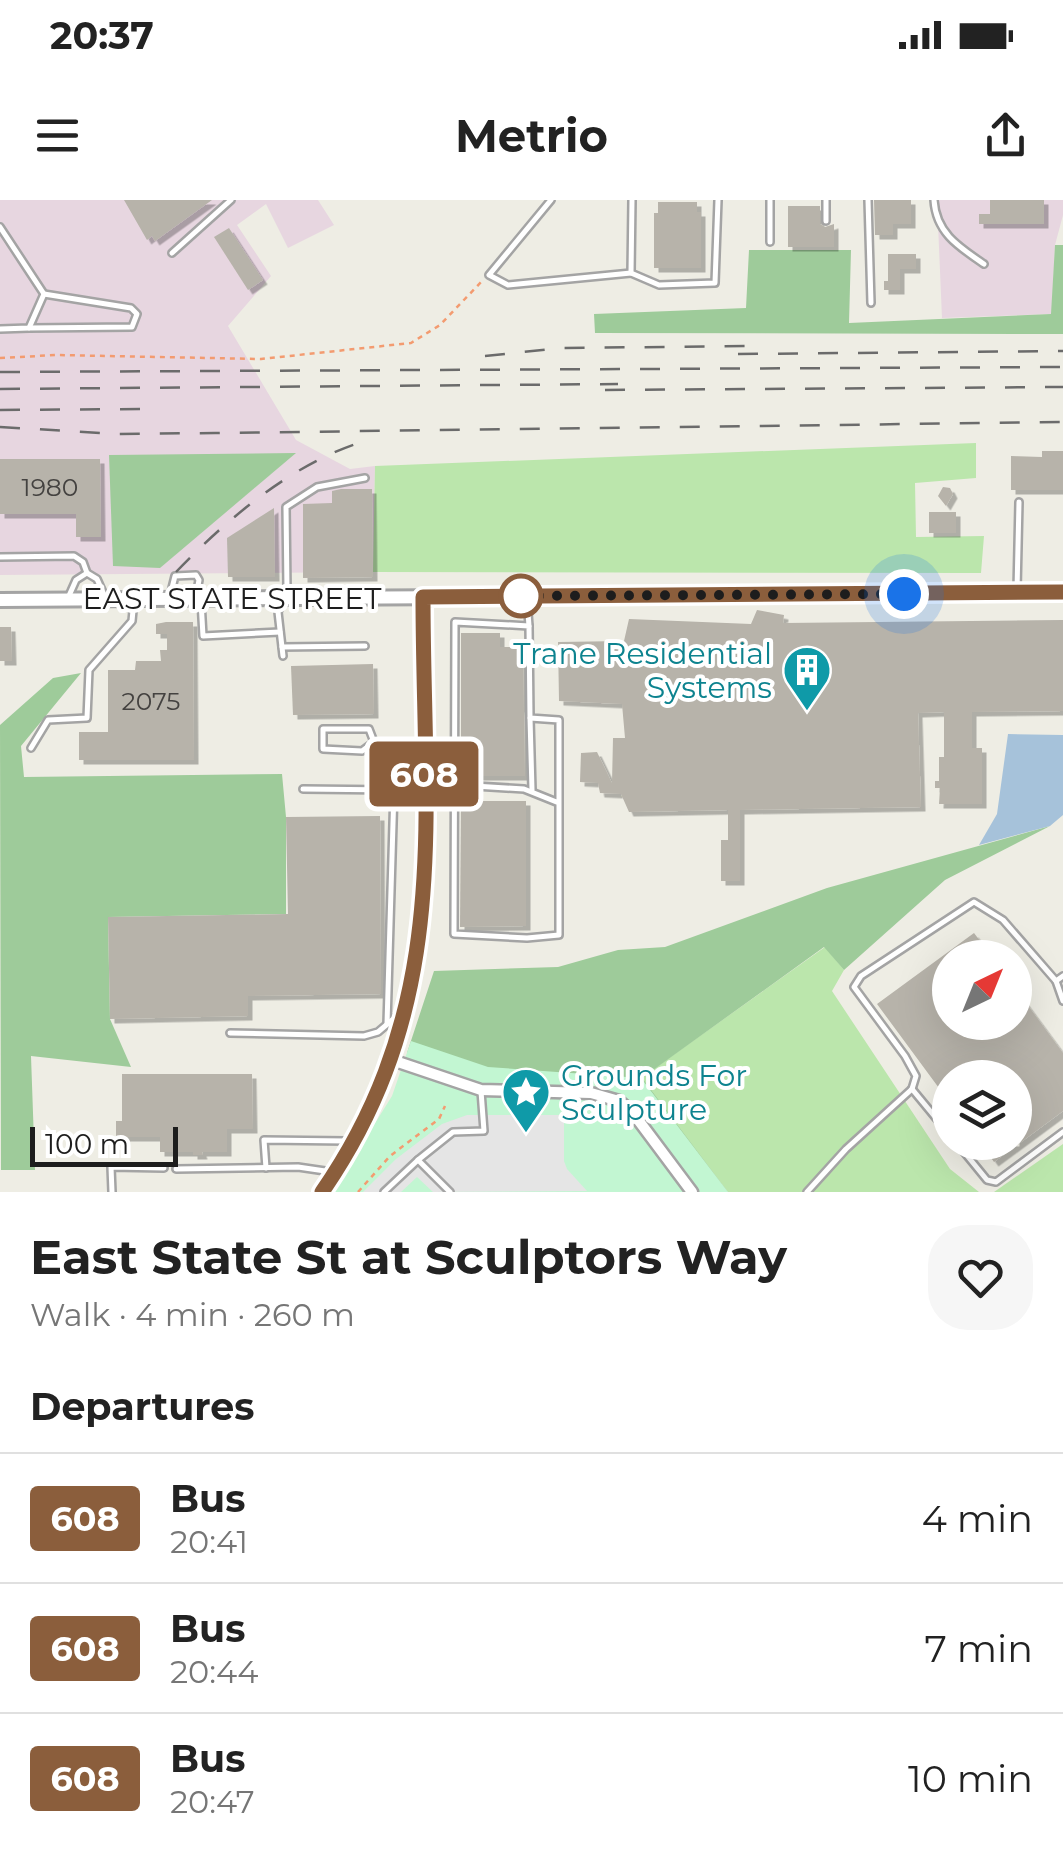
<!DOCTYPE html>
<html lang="en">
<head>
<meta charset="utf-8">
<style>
  :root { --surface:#fff; --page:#f6f6f6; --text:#222; --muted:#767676; --line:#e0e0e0 }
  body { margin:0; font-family:Montserrat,sans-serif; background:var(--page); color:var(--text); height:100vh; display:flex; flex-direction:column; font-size:38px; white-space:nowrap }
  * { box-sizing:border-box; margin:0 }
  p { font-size:32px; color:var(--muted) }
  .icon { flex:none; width:55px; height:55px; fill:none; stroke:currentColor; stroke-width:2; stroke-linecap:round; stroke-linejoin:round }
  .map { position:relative; height:992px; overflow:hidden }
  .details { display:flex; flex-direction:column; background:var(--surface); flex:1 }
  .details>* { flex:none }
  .badge { padding:0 20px; border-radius:8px; font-size:35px; line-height:65px }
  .needle { width:65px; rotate:43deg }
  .fabs { position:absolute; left:932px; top:740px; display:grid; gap:20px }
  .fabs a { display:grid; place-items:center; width:100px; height:100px; border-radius:50%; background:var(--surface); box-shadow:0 10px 40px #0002; font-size:50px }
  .scale { position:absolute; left:30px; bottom:25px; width:148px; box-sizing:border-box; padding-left:10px; border:5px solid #1d1d1d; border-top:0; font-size:28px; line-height:35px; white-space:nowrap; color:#1d1d1d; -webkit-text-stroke:8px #fff; paint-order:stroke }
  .you { position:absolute; width:50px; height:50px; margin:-25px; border:8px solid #fff; border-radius:50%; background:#1a73e8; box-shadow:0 0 0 15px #1a73e833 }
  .map>.badge { position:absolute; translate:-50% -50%; box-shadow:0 0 0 5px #fff }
  h2 { padding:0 30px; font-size:38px; line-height:90px }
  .round { display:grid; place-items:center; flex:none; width:105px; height:105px; border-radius:40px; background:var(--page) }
  .summary { display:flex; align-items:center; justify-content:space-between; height:170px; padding:0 30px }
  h1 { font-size:48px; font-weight:700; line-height:75px }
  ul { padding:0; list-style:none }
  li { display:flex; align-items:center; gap:30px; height:130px; padding:0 30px; border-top:2px solid var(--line) }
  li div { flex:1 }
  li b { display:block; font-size:38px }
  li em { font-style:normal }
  li .badge { min-width:110px; font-weight:700; text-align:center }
  .status { display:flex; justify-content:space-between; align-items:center; height:70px; padding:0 50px; background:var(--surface); direction:ltr }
  .status svg { height:28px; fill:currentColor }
  header { display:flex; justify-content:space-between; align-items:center; height:130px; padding:0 30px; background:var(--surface); font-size:45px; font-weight:700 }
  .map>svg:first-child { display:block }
  .industrial { fill:#e7d6e0 }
  .grass { fill:#bbe6ac }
  .forest { fill:#9ecb9a }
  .park { fill:#c2f6d2 }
  .parking { fill:#e5e5e5 }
  .water { fill:#a6c2da }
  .building { fill:#b7b3aa; filter:url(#shadow) }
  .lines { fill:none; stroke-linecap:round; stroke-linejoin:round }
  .service-casing { stroke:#a4a4a4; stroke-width:10 }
  .minor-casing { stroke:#a4a4a4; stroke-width:15 }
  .tertiary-casing { stroke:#a4a4a4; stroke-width:18 }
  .path { stroke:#f39b70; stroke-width:2.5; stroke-dasharray:5 5; stroke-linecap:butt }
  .service { stroke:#fff; stroke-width:5 }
  .minor { stroke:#fff; stroke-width:10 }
  .tertiary { stroke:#fff; stroke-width:12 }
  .rail { stroke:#6b6b6b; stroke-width:2.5; stroke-dasharray:20 20; stroke-linecap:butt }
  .line-casing { stroke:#fff; stroke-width:22 }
  .line { stroke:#8b5e3c; stroke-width:15 }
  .walk { stroke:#1d1d1d; stroke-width:10; stroke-dasharray:0 18 }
  .stop-dot { fill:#fff; stroke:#8b5e3c; stroke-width:5 }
  .labels { text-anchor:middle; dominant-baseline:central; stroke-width:8; stroke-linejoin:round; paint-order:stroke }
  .number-label { font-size:25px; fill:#444240 }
  .street-label { font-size:30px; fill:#1d1d1d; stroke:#fff }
  .culture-label { font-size:30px; fill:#0d838f; stroke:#fff; text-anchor:end }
</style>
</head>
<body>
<div class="status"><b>20:37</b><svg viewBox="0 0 49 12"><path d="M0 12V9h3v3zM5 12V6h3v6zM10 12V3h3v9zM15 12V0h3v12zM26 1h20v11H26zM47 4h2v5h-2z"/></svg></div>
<header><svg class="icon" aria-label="menu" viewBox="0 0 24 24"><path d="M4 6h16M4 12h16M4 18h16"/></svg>Metrio<svg class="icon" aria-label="share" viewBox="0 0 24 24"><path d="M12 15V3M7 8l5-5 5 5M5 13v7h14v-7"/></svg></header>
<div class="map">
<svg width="1063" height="992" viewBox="0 0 1063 992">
  <defs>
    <filter id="shadow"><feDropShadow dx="4.5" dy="4.5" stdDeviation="0" flood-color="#0004"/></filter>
  </defs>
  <rect width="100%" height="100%" fill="#eeede4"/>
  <g class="industrial">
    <path d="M0 0H318L334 25 288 48 266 4 237 25 271 76 228 126 296 240 350 269 375 266 373 372 0 375Z"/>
    <path d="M937 0H1063V15L1055 45 1052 114 942 118Z"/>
  </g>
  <g class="grass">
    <path d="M976 243V278L915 283 916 337 984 336 981 373 373 372 375 266Z"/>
    <path d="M825 747 844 770 832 791 950 969 979 992H728L641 878Z"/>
    <path d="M1063 944V992H994Z"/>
  </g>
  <g class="forest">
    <path d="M1055 45H1063V134L595 133 594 114 746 108 749 50H851L849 123 1051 114Z"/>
    <path d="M296 253 160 368 113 366 109 255Z"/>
    <path d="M81 473 21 546 24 577 282 574 286 617V714L108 717 110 819 131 867 31 856 35 970H1L0 525 53 478Z"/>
    <path d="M1050 626 945 680 844 770 824 747 642 878 728 992 485 882 407 853 434 771 558 767 618 750 665 747 827 688Z"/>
  </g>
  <path class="park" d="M411 841 488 867 641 878 728 992H332L392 896Z"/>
  <path class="parking" d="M467 915H564V961L567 969 587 991 433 992 417 977 401 992H363L396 959 442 924Z"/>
  <path class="water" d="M1008 534 1063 535V615L1050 626 979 645 997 614Z"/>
  <g class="building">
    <path d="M124 0H212L155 41 152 36 147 40Z"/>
    <path d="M874 0H911V24H893V35H875Z"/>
    <path d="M990 0H1044V24H979V14H990Z"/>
    <path d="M658 2H697V12H701V68H654V13H658Z"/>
    <path d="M788 6H820V24L825 27 834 24V47H788Z"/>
    <path d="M229 28 263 80 248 90 214 37Z"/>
    <path d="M888 54H916V69H900V90H884V81H888Z"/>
    <path d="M1042 251H1063V290H1011V256L1042 257Z"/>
    <path d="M0 259H100L101 337H76V314H0Z"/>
    <path d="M943 287 950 288 953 294 946 306 938 296Z"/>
    <path d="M341 289H372L373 377 303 378V304L332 303V291Z"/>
    <path d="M274 308 275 377H228L227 338Z"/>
    <rect x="929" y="312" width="27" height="21"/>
    <path d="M757 410 784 415 783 423 1063 420V511L972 512V548H982V604H939L940 588H935V581H939V557H944V512L918 513 921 607 740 610V681H721V640H728V610L629 612 621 594 600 593 598 583 580 582 581 553 597 552 612 583 613 538H625L622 504 559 501 558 442 624 441 629 419 751 424Z"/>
    <path d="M166 422H193L194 560H79V532H108V470H135L136 461H161L160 450H167V434H156V424Z"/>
    <path d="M0 427H11L12 461H0Z"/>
    <path d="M461 433H500V447H523L525 576H461Z"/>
    <path d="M373 464 374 514 293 515 291 466Z"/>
    <path d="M461 601H526V726L460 727Z"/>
    <path d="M380 616 381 794 248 796V816L110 819 108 717 288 714 286 617Z"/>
    <path d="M974 733 993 758H950V822H1015V788L1063 853V911L994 962 980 942H1015V878H950V903L877 804Z"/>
    <path d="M122 874H252L253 929H227V952H202L203 955H193V952H160V937H116V921H122Z"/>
  </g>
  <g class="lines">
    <g class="service-casing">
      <g id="service">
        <path d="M551 0 489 75 508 85 631 73"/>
        <path d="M632 0 631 73 659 85 715 83 718 0"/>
        <path d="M770 0V42"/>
        <path d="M868 0 871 103"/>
        <path d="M934 0C936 33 959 47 984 64"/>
        <path d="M826 21V0"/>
        <path d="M0 27 44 94 29 128 0 129"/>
        <path d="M172 53 231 0"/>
        <path d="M29 128 132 127 137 114 131 108 44 94"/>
        <path d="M0 357 74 356 83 362 87 373"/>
        <path d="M1017 390 1019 302"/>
        <path d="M170 396 175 376 196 375 199 380 196 396"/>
        <path d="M68 398 76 380 87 373 97 379 105 397"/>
        <path d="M527 399 529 426"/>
        <path d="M201 401 203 436 280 432"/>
        <path d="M282 447 365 446"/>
        <path d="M283 456 278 412 287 390 286 307 317 287 365 278"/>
        <path d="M530 518 532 590"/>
        <path d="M374 542 369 529H323V549L362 551 374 542 424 546"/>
        <path d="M31 548 48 520 87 518 89 470 132 421 134 400"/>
        <path d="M427 583 524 589 559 603V520L530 518 529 426 455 422 454 734 527 738 559 735V603"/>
        <path d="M303 589 394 590"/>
        <path d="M1056 781 1063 801"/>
        <path d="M387 824 394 590 422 588"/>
        <path d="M230 833 364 836 378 832 398 815"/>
        <path d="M912 889 916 876 905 856 854 787 861 776 974 702 1003 720 1056 781 1063 776"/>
        <path d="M912 889 950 935"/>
        <path d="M956 942 987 980 996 982 1063 932"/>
        <path d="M418 960 450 992"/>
        <path d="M266 968 264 940 347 941"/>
        <path d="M176 969 298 967 332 972"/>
        <path d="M112 992 111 967 164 968"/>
        <path d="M384 992 418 960 453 932 484 931 481 891"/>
        <path d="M807 992 846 949 912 889"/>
      </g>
    </g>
    <g class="minor-casing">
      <path id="minor" d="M392 860 481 890 591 893 619 901 633 913 692 992"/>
    </g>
    <g class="tertiary-casing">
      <g id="tertiary">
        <path d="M0 400 1063 393"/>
        <path d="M322 992C452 803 424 613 423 397"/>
      </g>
    </g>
    <g class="path">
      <path d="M0 158 56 155 261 159 411 143 440 125 483 80"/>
      <path d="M358 992 390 956 439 919 445 906"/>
    </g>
    <use href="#service" class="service"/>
    <use href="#minor" class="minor"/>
    <use href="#tertiary" class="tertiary"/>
    <g class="rail">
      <path d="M738 154 1063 151"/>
      <path d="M485 156 561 148 753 146"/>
      <path d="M0 172 1063 167"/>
      <path d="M0 189 618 184"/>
      <path d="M605 190 1063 187"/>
      <path d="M0 210 157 209"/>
      <path d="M0 227 118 234 215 233 1063 222"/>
      <path d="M176 372C228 318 297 259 372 239"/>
    </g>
  </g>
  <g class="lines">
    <g class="line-casing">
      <path id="line" d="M322 992C454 801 423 615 423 397L1063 392"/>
    </g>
    <use href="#line" class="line"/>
    <path class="walk" d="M521 396 904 394"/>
  </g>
  <defs>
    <g id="building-pin" transform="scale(2.5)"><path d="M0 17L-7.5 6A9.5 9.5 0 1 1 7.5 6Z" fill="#0f9aa8" stroke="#fff"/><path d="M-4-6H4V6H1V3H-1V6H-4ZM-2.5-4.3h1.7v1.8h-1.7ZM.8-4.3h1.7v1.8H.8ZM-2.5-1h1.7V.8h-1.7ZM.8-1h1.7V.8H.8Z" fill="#fff"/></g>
    <g id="sight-pin" transform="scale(2.5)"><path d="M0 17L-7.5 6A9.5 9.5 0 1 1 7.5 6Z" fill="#0f9aa8" stroke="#fff"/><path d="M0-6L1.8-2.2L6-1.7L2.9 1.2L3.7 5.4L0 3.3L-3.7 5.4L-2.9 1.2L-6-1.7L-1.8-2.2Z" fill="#fff"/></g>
  </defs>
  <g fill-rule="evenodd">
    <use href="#building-pin" x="807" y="470"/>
    <use href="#sight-pin" x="526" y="892"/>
  </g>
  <circle class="stop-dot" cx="521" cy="396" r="20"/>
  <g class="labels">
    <g class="number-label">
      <text x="50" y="287">1980</text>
      <text x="151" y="501">2075</text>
    </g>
    <g class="street-label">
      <text x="232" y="398">EAST STATE STREET</text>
    </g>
    <g class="culture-label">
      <text x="772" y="453">Trane Residential<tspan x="772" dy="34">Systems</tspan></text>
      <text x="561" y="875" text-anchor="start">Grounds For<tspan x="561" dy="34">Sculpture</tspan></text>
    </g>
  </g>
</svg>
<div class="fabs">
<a><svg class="needle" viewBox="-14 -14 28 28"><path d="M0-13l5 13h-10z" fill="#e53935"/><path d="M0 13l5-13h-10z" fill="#767676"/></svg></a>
<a><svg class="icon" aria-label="layers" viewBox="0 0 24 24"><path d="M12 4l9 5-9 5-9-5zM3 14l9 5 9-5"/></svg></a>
</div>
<div class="scale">100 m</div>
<div class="you" style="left:904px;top:394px"></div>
<b class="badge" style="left:424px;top:574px;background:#8b5e3c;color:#fff">608</b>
</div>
<section class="details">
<div class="summary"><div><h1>East State St at Sculptors Way</h1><p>Walk · 4 min · 260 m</p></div><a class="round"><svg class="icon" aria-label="heart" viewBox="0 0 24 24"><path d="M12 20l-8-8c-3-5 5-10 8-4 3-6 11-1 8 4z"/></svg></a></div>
<h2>Departures</h2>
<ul>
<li><span class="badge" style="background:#8b5e3c;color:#fff">608</span><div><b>Bus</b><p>20:41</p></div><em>4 min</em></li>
<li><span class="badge" style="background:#8b5e3c;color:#fff">608</span><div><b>Bus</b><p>20:44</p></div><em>7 min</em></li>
<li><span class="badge" style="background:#8b5e3c;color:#fff">608</span><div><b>Bus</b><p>20:47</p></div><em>10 min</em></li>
</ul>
</section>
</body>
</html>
